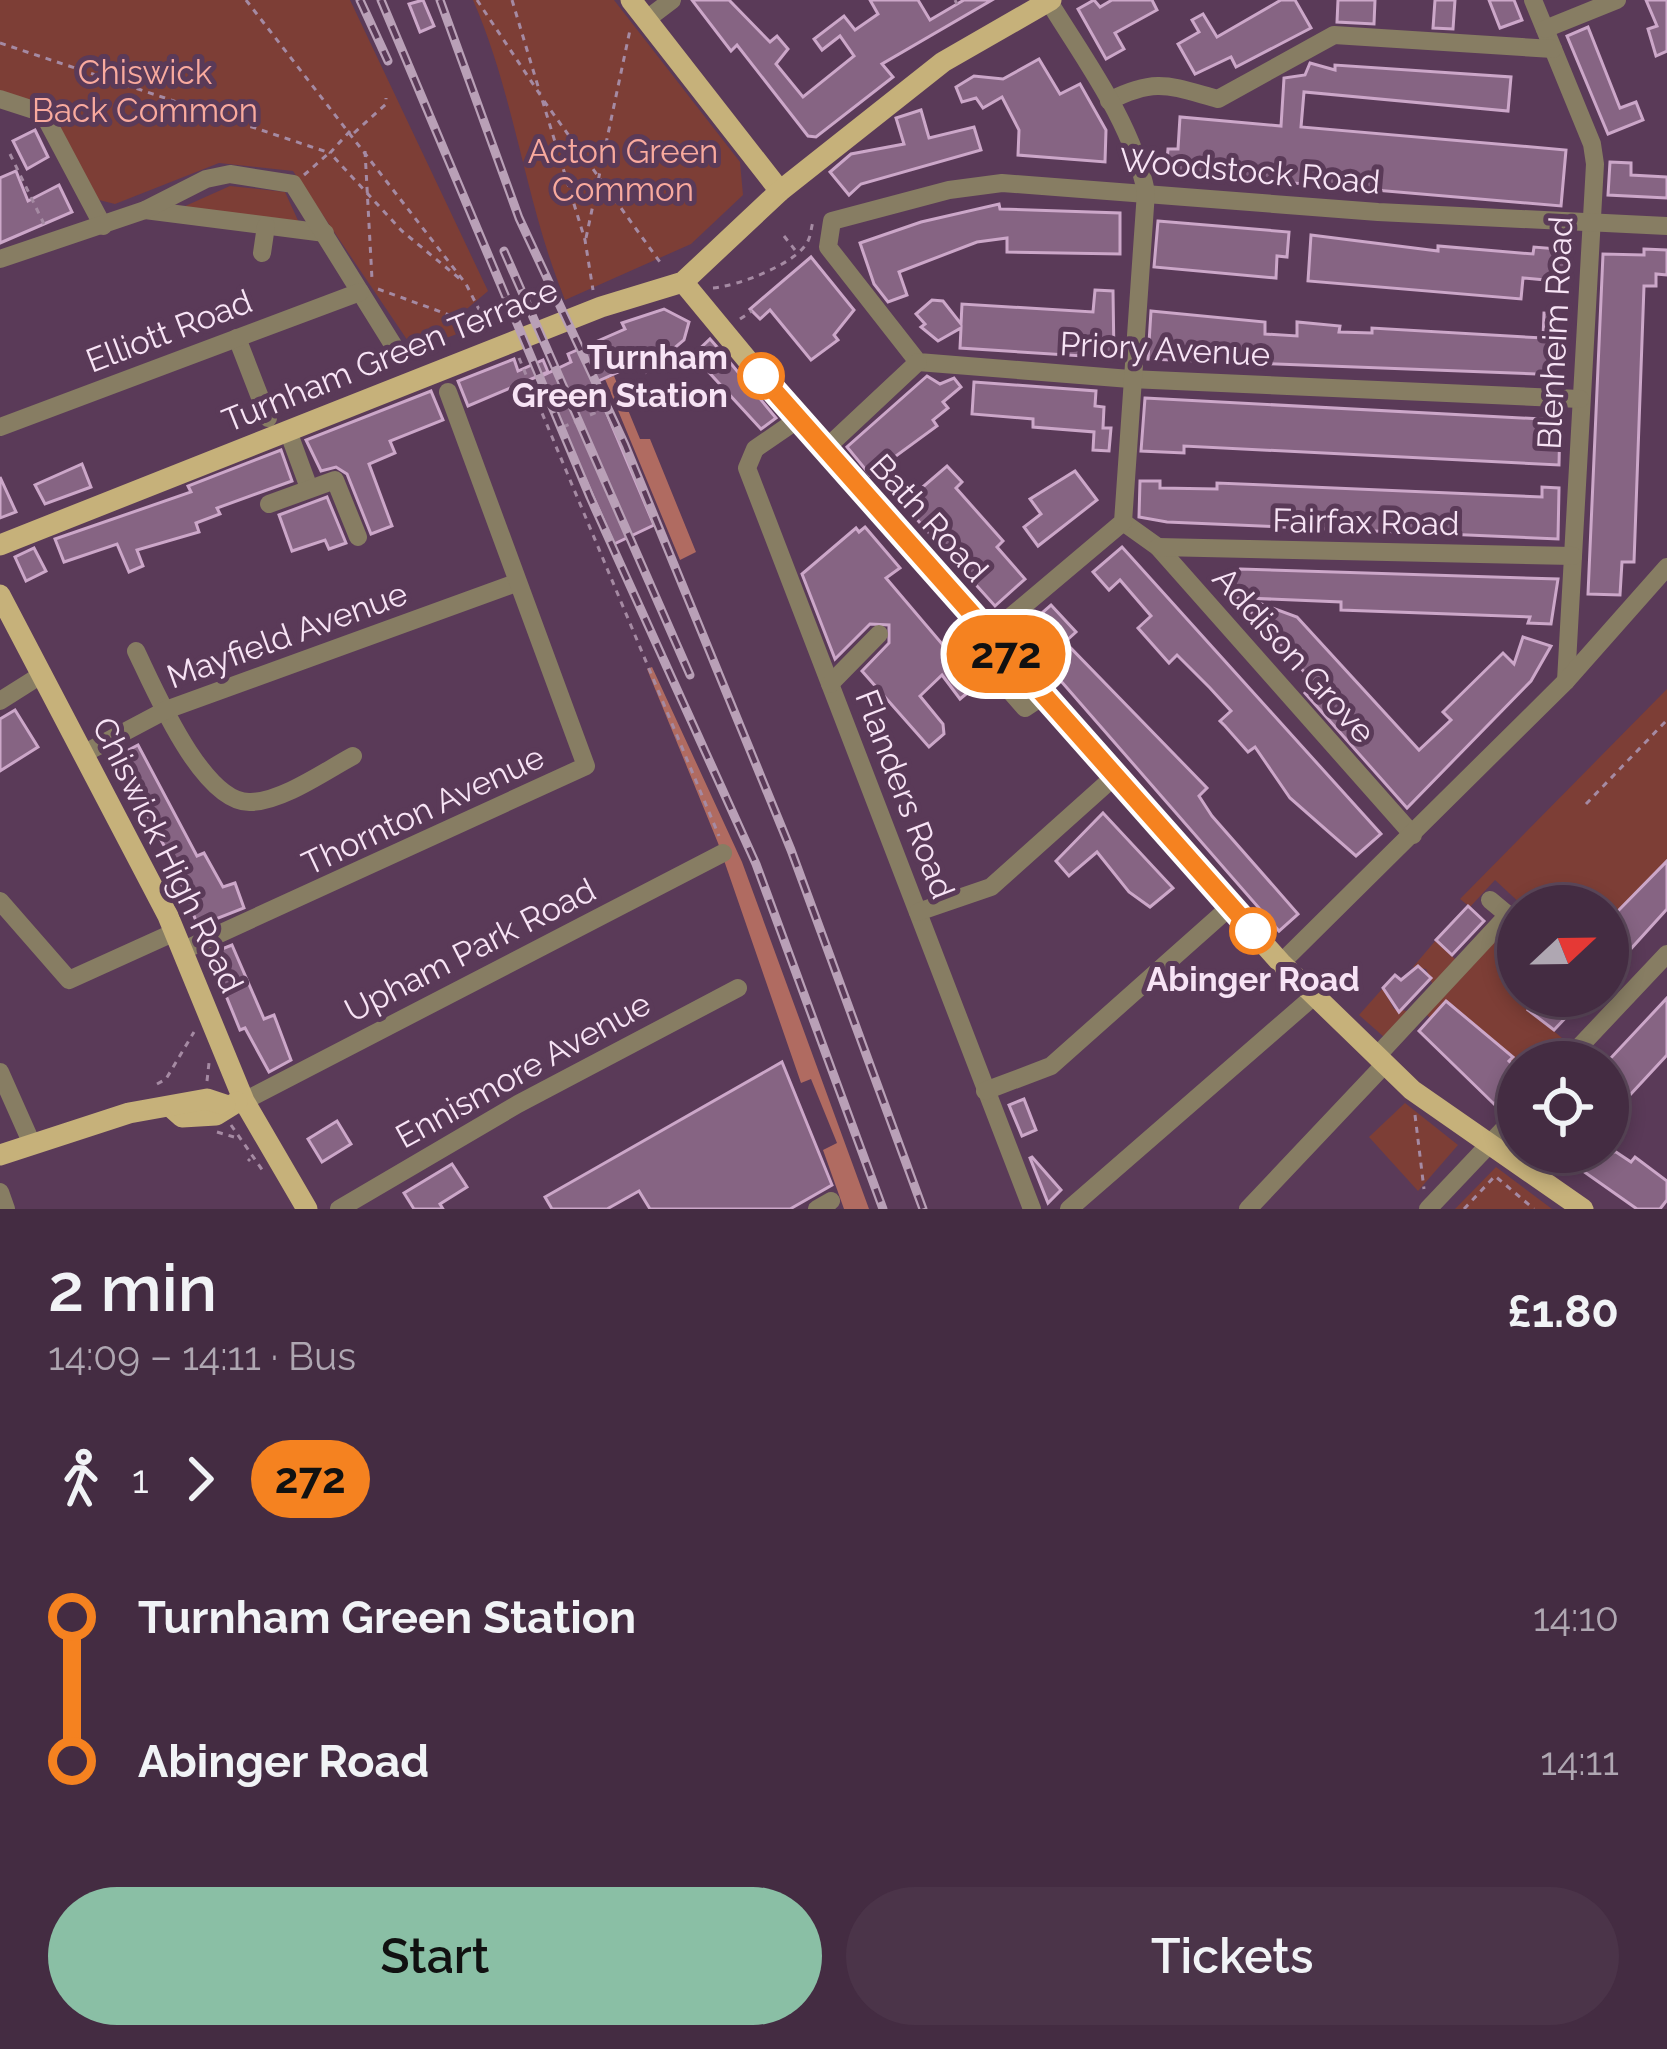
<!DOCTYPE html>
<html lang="en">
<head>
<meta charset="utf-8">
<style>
  :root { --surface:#442c42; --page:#4b3449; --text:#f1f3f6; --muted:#afa7b2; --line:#5c485b; --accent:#8abfa5 }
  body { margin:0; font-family:Raleway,sans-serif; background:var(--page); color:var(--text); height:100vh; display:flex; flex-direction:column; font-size:45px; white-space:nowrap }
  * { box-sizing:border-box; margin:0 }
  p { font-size:39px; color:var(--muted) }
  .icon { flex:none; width:66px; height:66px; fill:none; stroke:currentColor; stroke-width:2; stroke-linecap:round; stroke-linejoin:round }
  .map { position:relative; height:1209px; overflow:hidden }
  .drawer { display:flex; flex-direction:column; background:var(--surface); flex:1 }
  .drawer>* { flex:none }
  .badge { padding:0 24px; border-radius:39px; font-size:42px; line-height:78px }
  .needle { width:78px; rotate:68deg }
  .fabs { position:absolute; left:1497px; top:885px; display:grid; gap:24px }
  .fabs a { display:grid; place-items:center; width:132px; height:132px; border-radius:50%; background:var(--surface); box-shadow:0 6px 18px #0003,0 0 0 3px var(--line); font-size:60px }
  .map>.badge { position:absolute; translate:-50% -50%; box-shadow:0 0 0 6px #fff }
  .legs { display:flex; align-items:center; gap:18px; height:132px; padding:0 48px; font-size:39px }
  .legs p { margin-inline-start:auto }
  .summary { display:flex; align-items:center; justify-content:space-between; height:204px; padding:0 48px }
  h1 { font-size:66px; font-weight:600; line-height:90px }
  .cta { display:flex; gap:24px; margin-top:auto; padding:24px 48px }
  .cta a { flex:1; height:138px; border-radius:72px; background:var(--accent); color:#111; font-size:48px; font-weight:600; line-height:138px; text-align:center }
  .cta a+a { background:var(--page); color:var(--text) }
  ul { padding:0 48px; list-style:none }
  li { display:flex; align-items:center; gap:42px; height:144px; font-size:45px }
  li i { display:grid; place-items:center; width:18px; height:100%; margin:0 15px; background:currentColor }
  li i::after { content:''; width:30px; height:30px; margin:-15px; border:9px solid; border-radius:50%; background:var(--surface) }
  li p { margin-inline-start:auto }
  li:first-child i { background:linear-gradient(#0000 50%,currentColor 0) }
  li:last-child i { background:linear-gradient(currentColor 50%,#0000 0) }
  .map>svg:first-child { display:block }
  .green { fill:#7d3e36 }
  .forest { fill:#b06b61 }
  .building { fill:#866483; stroke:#cca7c9; stroke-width:3 }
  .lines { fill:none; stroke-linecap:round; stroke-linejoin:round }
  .path { stroke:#a58aa3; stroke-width:3; stroke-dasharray:6 6; stroke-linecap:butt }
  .minor { stroke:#877d63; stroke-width:18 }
  .major { stroke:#c6b17a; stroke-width:21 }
  .rail-casing { stroke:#b9a0b7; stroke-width:9 }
  .rail { stroke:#5a3a58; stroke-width:4.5; stroke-dasharray:14; stroke-linecap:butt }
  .line-1-casing { stroke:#fff; stroke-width:27 }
  .line-1 { stroke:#f58220; stroke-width:18 }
  .stop-1-dot { fill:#fff; stroke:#f58220; stroke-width:6 }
  .labels { text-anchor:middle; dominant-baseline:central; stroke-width:10; stroke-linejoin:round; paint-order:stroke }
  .park-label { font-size:33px; fill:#f9aa9e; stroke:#5a3a58 }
  .street-label { font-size:33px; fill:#f7e3f5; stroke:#5a3a58 }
  .stop-label { font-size:33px; font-weight:bold; fill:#f7e3f5; stroke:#5a3a58; text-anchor:end }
</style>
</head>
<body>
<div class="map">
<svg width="1667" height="1209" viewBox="0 0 1667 1209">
  <rect width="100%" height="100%" fill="#5a3a58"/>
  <g class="green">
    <path d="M0 0H350L488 291 462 313 457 334 414 350 293 171 219 163 115 204 95 199 48 106 0 94Z"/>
    <path d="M473 0H614L740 162 743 195 691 244 565 300C525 202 515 96 473 0Z"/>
    <path d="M230 186 285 192 301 227 183 207Z"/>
    <path d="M1667 689V863L1608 928V906H1523L1495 880 1470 907 1460 899Z"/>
    <path d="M1518 911V996H1546L1532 1012 1563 1039 1541 1062H1518V1086L1509 1095 1425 1013Z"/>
    <path d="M1436 940 1459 963 1435 990 1426 969 1413 967Z"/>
    <path d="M1383 988 1394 1009 1407 1011 1384 1037 1359 1015Z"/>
    <path d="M1405 1103 1458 1145 1418 1191 1369 1137Z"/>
    <path d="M1496 1167 1552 1209H1455Z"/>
  </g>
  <g class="forest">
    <path d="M614 376 640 439H650L696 552 680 560 605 379Z"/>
    <path d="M652 667 742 862 869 1209H844L823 1150 837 1143 811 1079 801 1083 718 843 647 669Z"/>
  </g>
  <g class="building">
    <path d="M423 0 434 26 420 32 409 4Z"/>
    <path d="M692 0H729L770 42 777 36 788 49 776 64 803 97 854 56 840 36 822 50 814 39 844 16 855 30 878 14 870 0H918L930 20 964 0H992L882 64 893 77 816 137 808 136 737 45 731 51Z"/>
    <path d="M1094 0 1100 7 1112 0H1152L1157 10 1115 33 1124 49 1106 59 1078 9Z"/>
    <path d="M1281 0H1295L1311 28 1236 67 1231 57 1195 74 1178 44 1199 32 1192 20 1203 14 1217 37Z"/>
    <path d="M1338 0H1375L1374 24 1337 22Z"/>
    <path d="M1435 0H1455L1453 29 1433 28Z"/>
    <path d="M1489 0H1514L1522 20 1500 28Z"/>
    <path d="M1646 0H1667V51L1656 56 1648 29 1657 26Z"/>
    <path d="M1588 27 1620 108 1636 102 1643 120 1608 134 1567 36Z"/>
    <path d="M1039 59 1060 94 1080 84 1106 130 1105 162 1018 155 1019 130 1002 97 983 108 976 98 962 102 956 87 974 76 1003 79Z"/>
    <path d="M1310 63 1335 70V65L1511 77 1508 111 1304 92 1301 127 1566 150 1561 206 1166 172 1168 149H1178L1180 117 1281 126 1284 78 1305 75Z"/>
    <path d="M921 110 929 138 974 127 981 150 861 184 849 195 830 172 851 154 904 144 896 118Z"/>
    <path d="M35 130 48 157 27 169 13 141Z"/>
    <path d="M1610 162 1631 163V175L1667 177V198L1608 195Z"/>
    <path d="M16 171 28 201 59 185 72 212 0 243V178Z"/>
    <path d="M999 204 1000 209 1120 213V254L1007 252V238L977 242 899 272 907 295 888 302 874 284 860 243 921 222Z"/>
    <path d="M1158 221 1289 232 1287 257 1277 256 1276 278 1154 267Z"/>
    <path d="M1311 235 1438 251V246L1533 254 1534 247 1571 250 1568 282 1523 278 1521 299 1308 281Z"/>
    <path d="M1644 249 1667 250V275L1656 274V286H1644L1634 562H1622L1620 595 1588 594 1603 254 1644 255Z"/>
    <path d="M811 257 854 310 834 335 838 340 811 360 770 310 760 319 750 309Z"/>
    <path d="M1095 290 1113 291 1114 358 960 348 961 328 938 341 921 327 925 324 916 314 932 300 943 301 961 324 962 304 1093 312Z"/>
    <path d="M664 309 689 322 684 340 646 372 641 362 594 383 654 525 614 544 540 377 571 362 568 354 625 329 622 323Z"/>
    <path d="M1151 311 1265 322V334L1297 336V322L1340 326 1339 332 1372 333V328L1543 338 1544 313 1564 314 1562 375 1148 359Z"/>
    <path d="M710 339 718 348 776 418 761 429 693 355Z"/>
    <path d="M514 359 518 371 543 360 548 372 468 406 458 381Z"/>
    <path d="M927 376 940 384 954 378 961 387 943 402 948 408 933 420 937 426 870 475 847 447Z"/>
    <path d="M974 382 1096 391 1095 406 1104 407 1103 428H1111L1109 451 1093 450 1094 432 1033 427V419L972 414Z"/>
    <path d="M431 391 443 420 390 441 395 453 369 464 392 526 371 534 347 474 336 467 321 471 306 440Z"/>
    <path d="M1145 398 1560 420 1559 465 1184 446V453L1141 451Z"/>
    <path d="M281 450 292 481 217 508 220 514 196 523 199 532 137 550 143 566 129 572 117 544 64 562 55 539 191 492 188 486Z"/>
    <path d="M82 464 91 487 45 504 35 485Z"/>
    <path d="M947 466 962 482 956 488 1003 541 997 547 1025 579 995 606 903 504Z"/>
    <path d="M1075 471 1097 500 1038 546 1024 527 1041 514 1030 499Z"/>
    <path d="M0 477 16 512 0 518Z"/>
    <path d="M1140 481H1160V488L1217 489V483L1542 497V487L1559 488 1558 539 1167 522 1139 517Z"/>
    <path d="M327 497 346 543 329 549 325 540 292 551 279 515Z"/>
    <path d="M865 527 900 568 886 578 977 685 960 699 942 675 920 696 943 724 944 734 929 747 862 671 889 643V625L870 624 835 659 802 574 856 528 859 532Z"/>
    <path d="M1122 547 1381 834 1356 856 1290 798 1255 747 1248 752 1225 726 1220 721 1231 711 1210 688 1177 655 1169 663 1138 628 1151 616 1120 580 1109 590 1093 572Z"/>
    <path d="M34 548 46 571 26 581 15 557Z"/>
    <path d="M1240 569 1558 579 1551 624 1528 623 1530 617 1341 610V602L1245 598 1297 617 1419 750 1451 720 1443 712 1503 653 1514 664 1523 637 1551 646 1531 681 1407 808 1305 693 1315 684 1238 598 1225 597 1235 587 1228 580Z"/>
    <path d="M1051 605 1076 632 1065 642 1207 788 1199 796 1212 816 1298 914 1279 931 1019 633Z"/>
    <path d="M15 710 38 747 0 771V719Z"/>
    <path d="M138 745 197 856 204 853 223 887 235 883 244 908 198 926 172 860 115 757Z"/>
    <path d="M1103 813 1173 888 1150 907 1129 892 1097 852 1069 876 1056 861Z"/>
    <path d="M1667 861V909L1608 974V908L1615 914Z"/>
    <path d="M1468 906 1484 921 1452 955 1436 940Z"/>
    <path d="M232 945 264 1019 274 1015 291 1060 269 1072 245 1028 240 1030 209 954Z"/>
    <path d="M1418 966 1431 978 1399 1012 1383 988 1395 975 1401 980Z"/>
    <path d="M1540 996H1586L1554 1030 1528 1010Z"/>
    <path d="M1667 998V1055L1629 1096 1608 1080V1061Z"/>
    <path d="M1446 1001 1513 1057 1509 1061 1518 1070V1080L1494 1104 1419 1031Z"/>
    <path d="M782 1062 832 1185 790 1209H650L639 1191 607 1209H552L545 1197Z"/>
    <path d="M1024 1099 1036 1130 1022 1136 1009 1105Z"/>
    <path d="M337 1121 351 1144 322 1162 308 1139Z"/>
    <path d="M1556 1152H1616L1631 1162 1635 1157 1667 1181V1200L1660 1209H1637Z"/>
    <path d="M1032 1157 1061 1190 1048 1203 1030 1158Z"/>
    <path d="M452 1164 467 1187 440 1204 443 1209H414L404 1193Z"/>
  </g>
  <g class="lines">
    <g class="path">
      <path d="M246 0 466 284 490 331"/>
      <path d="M477 0 541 96 585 240 593 290"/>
      <path d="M512 0 540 93"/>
      <path d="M955 0 957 4"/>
      <path d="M0 43 330 153"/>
      <path d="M544 101 662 265"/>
      <path d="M350 131 330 153 402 231 460 279"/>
      <path d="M354 133 386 104V98"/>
      <path d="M365 151 372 279"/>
      <path d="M10 154 44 224"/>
      <path d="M304 175 328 154"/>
      <path d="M784 236 795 250"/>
      <path d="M586 238 630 30"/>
      <path d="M713 288C737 286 797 264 808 241 811 235 811 228 813 222"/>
      <path d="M378 289 488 329"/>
      <path d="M740 319 752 311"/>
      <path d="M519 358 719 836"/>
      <path d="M590 415 604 409"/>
      <path d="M563 427 577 421"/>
      <path d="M1586 804 1667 720"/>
      <path d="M207 1081 209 1063"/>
      <path d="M157 1084 166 1079 194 1032"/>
      <path d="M1415 1115 1424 1189"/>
      <path d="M231 1125 263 1171"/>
      <path d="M217 1132 234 1137"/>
      <path d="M248 1161 250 1159"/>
      <path d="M1464 1209 1495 1176 1534 1209"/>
    </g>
    <g class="minor">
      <path d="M1533 0 1592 144 1595 164 1566 681"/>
      <path d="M647 19 672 0"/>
      <path d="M1545 29 1617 0"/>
      <path d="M0 99 43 113 103 226"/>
      <path d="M1109 101C1156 77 1170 86 1218 99L1334 35 1553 49"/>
      <path d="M145 210 325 233"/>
      <path d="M262 253 266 226"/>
      <path d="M0 259 145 210 206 179 230 174 293 184 400 356"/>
      <path d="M237 338 268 418"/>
      <path d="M1580 399 1130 379 918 362 828 247 832 221 949 190 1002 183 1378 212 1667 226"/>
      <path d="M797 420 755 449 747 468 1032 1209"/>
      <path d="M0 427 360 292"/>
      <path d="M288 431 309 488"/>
      <path d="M824 450 918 362"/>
      <path d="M269 504 335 480 358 537"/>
      <path d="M1123 522 1158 547 1413 835"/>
      <path d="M1158 547 1573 556"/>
      <path d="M989 635 1123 522 1146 192C1132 122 1084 59 1048 0"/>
      <path d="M136 651C154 688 203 805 251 802 283 801 325 771 353 756"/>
      <path d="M1014 664 1003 673 1004 684 1025 708 1043 696"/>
      <path d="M830 684 879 634"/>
      <path d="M0 701 41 675"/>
      <path d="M83 754 166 710 516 583"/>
      <path d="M0 901 69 980 175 932"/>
      <path d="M918 912 991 887 1115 776"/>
      <path d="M184 950 586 766 448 392"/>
      <path d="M1281 963 1566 681 1667 567"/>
      <path d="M1376 1057 1508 915 1490 900"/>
      <path d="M1565 1062 1667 954"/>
      <path d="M0 1072 32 1144"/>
      <path d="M985 1091 1051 1066 1231 906"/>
      <path d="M244 1101 723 853"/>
      <path d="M0 1192 6 1209"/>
      <path d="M339 1209 518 1104 738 988"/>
      <path d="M817 1209 831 1201"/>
      <path d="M1069 1209 1314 996"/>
      <path d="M1248 1209 1385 1064"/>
      <path d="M1428 1209 1518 1114"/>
    </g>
    <g class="major">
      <path d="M631 0 780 191"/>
      <path d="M683 282 797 420 1281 963 1412 1090 1583 1209"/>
      <path d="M0 545 601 307 683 282 780 191 943 62 1051 0"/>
      <path d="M0 595 168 916 244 1101 307 1209"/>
      <path d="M173 1109 182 1117 216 1115 237 1102"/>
      <path d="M0 1155 129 1113 207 1099 225 1105"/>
    </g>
    <g class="rail-casing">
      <g id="rail">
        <path d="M360 0 388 61"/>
        <path d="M381 0 590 497 756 864 883 1209"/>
        <path d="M440 0 519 218 625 445 791 850 923 1209"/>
        <path d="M504 251 690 675"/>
      </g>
    </g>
    <use href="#rail" class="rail"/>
  </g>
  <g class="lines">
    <g class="line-1-casing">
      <path id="line-1" d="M761 376 1253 931"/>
    </g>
    <use href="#line-1" class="line-1"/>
  </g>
  <g class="stop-1-dot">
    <circle cx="761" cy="376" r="21"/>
    <circle cx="1253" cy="931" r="21"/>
  </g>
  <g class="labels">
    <g class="park-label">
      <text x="145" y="72">Chiswick<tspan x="145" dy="38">Back Common</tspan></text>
      <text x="623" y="151">Acton Green<tspan x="623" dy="38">Common</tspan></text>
    </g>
    <g class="street-label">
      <text transform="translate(1250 171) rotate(5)">Woodstock Road</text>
      <text transform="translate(169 331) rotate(-21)">Elliott Road</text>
      <text transform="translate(1555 333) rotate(-87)">Blenheim Road</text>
      <text transform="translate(1165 349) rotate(3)">Priory Avenue</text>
      <text transform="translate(390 355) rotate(-22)">Turnham Green Terrace</text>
      <text transform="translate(929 518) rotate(48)">Bath Road</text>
      <text transform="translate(1366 522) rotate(1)">Fairfax Road</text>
      <text transform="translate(287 635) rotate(-20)">Mayfield Avenue</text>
      <text transform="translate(1294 655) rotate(48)">Addison Grove</text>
      <text transform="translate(905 794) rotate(69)">Flanders Road</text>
      <text transform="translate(423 810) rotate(-25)">Thornton Avenue</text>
      <text transform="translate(168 855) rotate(64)">Chiswick High Road</text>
      <text transform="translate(470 950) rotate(-27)">Upham Park Road</text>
      <text transform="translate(523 1070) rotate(-29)">Ennismore Avenue</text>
    </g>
    <g class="stop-label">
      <text x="728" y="357">Turnham<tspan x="728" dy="38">Green Station</tspan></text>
      <text x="1253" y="979" text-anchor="middle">Abinger Road</text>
    </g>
  </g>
</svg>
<div class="fabs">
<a><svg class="needle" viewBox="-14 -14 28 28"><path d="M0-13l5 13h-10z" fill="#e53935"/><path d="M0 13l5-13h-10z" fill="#afa7b2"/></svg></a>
<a><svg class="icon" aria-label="locate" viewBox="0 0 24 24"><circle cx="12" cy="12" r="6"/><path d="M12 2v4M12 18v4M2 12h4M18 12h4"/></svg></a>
</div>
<b class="badge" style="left:1006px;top:654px;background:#f58220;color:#111">272</b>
</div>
<section class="drawer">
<div class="summary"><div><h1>2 min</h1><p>14:09 – 14:11 · Bus</p></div><b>£1.80</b></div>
<div class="legs"><svg class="icon" aria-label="walk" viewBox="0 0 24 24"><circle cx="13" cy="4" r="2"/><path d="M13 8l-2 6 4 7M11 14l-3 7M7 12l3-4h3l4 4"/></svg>1<svg class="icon" aria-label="forward" viewBox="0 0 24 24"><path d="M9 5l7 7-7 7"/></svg><b class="badge" style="background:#f58220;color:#111">272</b></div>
<ul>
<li><i style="color:#f58220"></i><b>Turnham Green Station</b><p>14:10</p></li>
<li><i style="color:#f58220"></i><b>Abinger Road</b><p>14:11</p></li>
</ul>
<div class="cta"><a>Start</a><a>Tickets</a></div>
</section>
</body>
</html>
